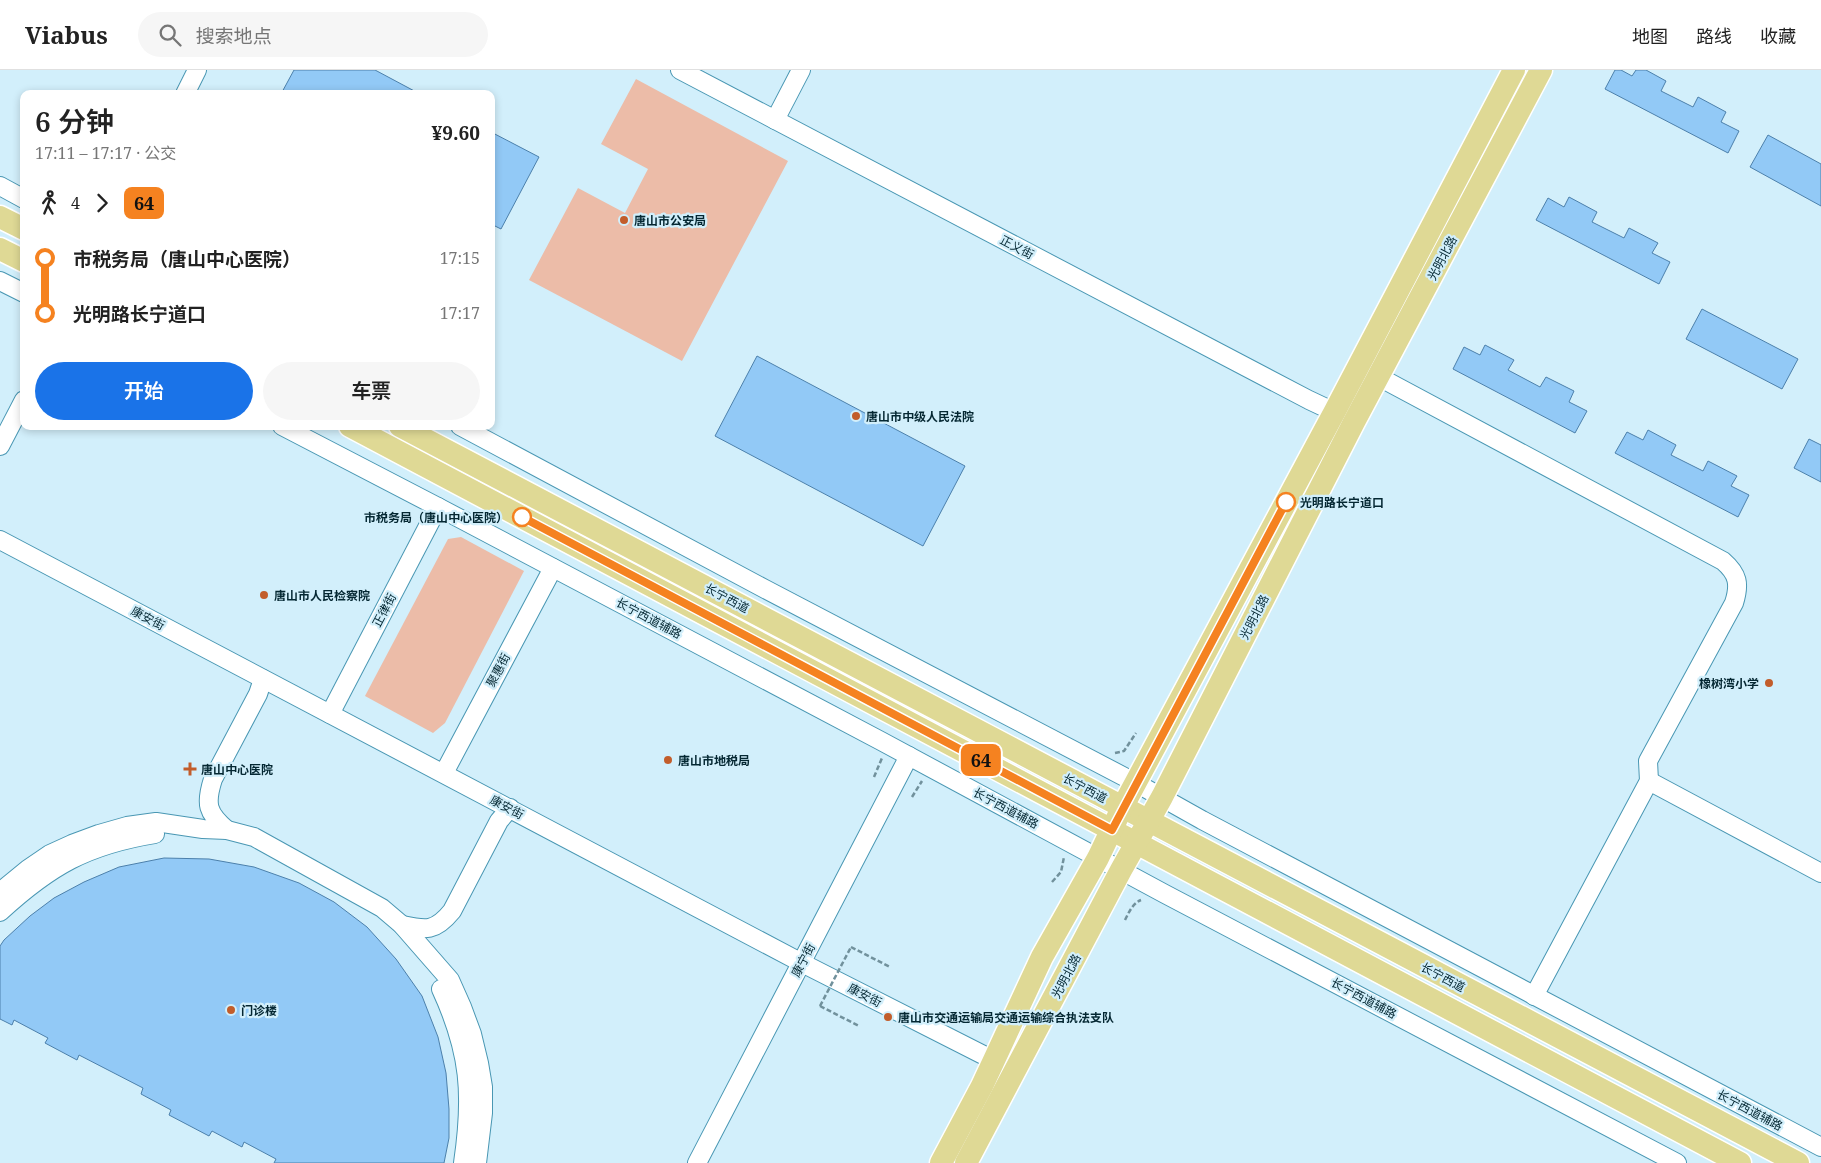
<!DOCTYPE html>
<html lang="zh">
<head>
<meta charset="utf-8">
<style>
  :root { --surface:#fff; --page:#f6f6f6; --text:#222; --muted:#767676; --line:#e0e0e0; --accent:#1a73e8 }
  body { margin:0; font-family:"Noto Serif","Noto Sans SC",serif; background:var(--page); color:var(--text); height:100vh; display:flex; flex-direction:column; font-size:19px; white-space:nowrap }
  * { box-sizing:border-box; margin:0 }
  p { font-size:16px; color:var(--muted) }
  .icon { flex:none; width:28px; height:28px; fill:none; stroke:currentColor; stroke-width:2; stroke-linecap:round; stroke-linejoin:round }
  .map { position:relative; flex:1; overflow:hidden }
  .details { position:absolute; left:20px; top:20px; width:475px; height:340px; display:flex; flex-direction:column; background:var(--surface); border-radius:10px; box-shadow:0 2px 8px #0003 }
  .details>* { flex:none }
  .badge { padding:0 10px; border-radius:8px; font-size:18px; line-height:32px }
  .map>.badge { position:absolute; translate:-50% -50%; box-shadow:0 0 0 2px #fff }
  .legs { display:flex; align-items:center; gap:8px; height:55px; padding:0 15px; font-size:16px }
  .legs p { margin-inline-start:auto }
  .summary { display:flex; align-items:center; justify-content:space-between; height:85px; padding:0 15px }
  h1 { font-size:28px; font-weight:600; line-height:38px }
  .action { display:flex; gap:10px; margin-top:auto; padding:10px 15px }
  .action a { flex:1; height:58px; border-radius:30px; background:var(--accent); color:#fff; font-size:20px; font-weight:600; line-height:58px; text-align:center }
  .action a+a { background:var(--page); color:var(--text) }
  ul { padding:0 15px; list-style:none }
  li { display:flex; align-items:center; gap:18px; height:55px; font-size:19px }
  li i { display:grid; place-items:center; width:8px; height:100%; margin:0 6px; background:currentColor }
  li i::after { content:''; width:12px; height:12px; margin:-6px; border:4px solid; border-radius:50%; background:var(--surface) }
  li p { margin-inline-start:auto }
  li:first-child i { background:linear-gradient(#0000 50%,currentColor 0) }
  li:last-child i { background:linear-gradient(currentColor 50%,#0000 0) }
  header { display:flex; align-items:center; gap:30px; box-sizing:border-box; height:70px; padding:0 25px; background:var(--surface); border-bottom:1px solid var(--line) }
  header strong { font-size:24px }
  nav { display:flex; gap:28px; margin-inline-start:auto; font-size:18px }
  .search { width:350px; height:45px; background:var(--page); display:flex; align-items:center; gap:12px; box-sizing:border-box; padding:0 18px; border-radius:28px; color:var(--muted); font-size:19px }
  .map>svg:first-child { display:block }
  .green { fill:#ecbca8 }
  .building { fill:#92c9f6; stroke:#4c80ab }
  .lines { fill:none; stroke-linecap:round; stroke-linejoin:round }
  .minor-casing { stroke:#4997b3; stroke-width:20 }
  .major-casing { stroke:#fff; stroke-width:25 }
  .path { stroke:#71919c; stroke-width:2.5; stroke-dasharray:5 2.5; stroke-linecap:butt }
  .minor { stroke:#fff; stroke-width:18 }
  .major { stroke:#dfd995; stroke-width:22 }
  .path-bridge { stroke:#71919c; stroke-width:2.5; stroke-dasharray:5 2.5; stroke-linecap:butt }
  .line-1-casing { stroke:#fff; stroke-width:11 }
  .line-1 { stroke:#f58220; stroke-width:8 }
  .poi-dot { fill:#c25d2b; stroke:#d2effb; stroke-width:2 }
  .stop-1-dot { fill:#fff; stroke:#f58220; stroke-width:2.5 }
  .labels { text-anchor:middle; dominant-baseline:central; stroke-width:4.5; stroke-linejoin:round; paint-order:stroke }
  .poi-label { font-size:12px; font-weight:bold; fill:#042732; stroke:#d2effb; text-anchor:start }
  .street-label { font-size:12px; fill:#042732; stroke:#d2effb }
  .stop-label { font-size:12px; font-weight:bold; fill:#042732; stroke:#d2effb; text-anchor:start }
</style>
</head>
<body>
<header>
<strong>Viabus</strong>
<div class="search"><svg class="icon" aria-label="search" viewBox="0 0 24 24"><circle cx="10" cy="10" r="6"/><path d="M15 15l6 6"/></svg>搜索地点</div>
<nav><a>地图</a><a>路线</a><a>收藏</a></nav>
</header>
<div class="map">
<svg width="1821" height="1093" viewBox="0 0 1821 1093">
  <rect width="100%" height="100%" fill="#d2effb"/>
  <g class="green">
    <path d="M636 9 788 91 682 291 529 210 578 118 625 143 648 99 601 74Z"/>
    <path d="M461 467 524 501 445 653 433 663 365 626 448 469Z"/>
  </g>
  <g class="building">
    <path d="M294 0H375L420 24H281Z"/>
    <path d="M1615 0H1621L1632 6 1636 0H1646L1666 11 1661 21 1693 37 1698 27 1726 42 1721 52 1739 61 1728 83 1605 19Z"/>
    <path d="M491 62 539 87 501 159 491 154Z"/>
    <path d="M1768 65 1821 94V136L1750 97Z"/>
    <path d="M1569 127 1597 142 1592 152 1624 168 1629 158 1658 173 1652 183 1670 192 1659 214 1536 150 1548 128 1564 137Z"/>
    <path d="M1702 239 1798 289 1782 319 1686 269Z"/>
    <path d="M1485 275 1514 290 1508 300 1540 317 1546 307 1574 321 1569 332 1587 341 1575 363 1453 299 1464 277 1480 285Z"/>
    <path d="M757 286 965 396 923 476 715 366Z"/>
    <path d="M1648 360 1676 375 1671 385 1703 401 1708 391 1737 406 1731 416 1749 425 1738 447 1615 383 1627 362 1643 370Z"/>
    <path d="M1809 369 1821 375V412L1794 398Z"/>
    <path d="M164 788 209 789 254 797 299 813 334 832 367 857 396 889 422 926 438 967 446 1003 449 1039V1068L444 1093H274L276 1089 244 1072 242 1077 212 1061 209 1066 169 1045 171 1040 141 1024 143 1018 79 985 77 990 45 973 48 968 14 950 12 955 0 949V876L4 870 30 846 54 828 84 812 119 797Z"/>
  </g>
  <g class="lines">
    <g class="minor-casing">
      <g id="minor">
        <path d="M680 0 1309 330 1345 347"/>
        <path d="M185 24 197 0"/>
        <path d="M775 50 801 0"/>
        <path d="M0 116 24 129"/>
        <path d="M0 211 24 223"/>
        <path d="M1379 307 1723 491C1738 504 1740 514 1734 533L1648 691 1649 711 1534 926"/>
        <path d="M282 356 438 437 881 671 1165 824 1677 1093"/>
        <path d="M460 356 765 519 1136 713 1202 750 1821 1077"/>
        <path d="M0 376 24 330"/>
        <path d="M0 470 802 893 1005 996"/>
        <path d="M330 644 438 437"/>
        <path d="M444 703 553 498"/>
        <path d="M1649 711 1821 803"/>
        <path d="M227 760C207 743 205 734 213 709L258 624 263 609"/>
        <path d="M0 822 28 799 50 784 72 774 99 764 127 756 156 752 203 759 227 760 254 767 382 838 402 855 450 910 462 937 472 964 479 993 483 1017V1043L477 1093"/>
        <path d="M0 842C50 796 87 775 155 764"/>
        <path d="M402 855C426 860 435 862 452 841L499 751 510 738"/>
        <path d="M441 919C470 982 473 1025 463 1093"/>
        <path d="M697 1093 909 686"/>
      </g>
    </g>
    <g class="major-casing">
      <g id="major">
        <path d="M0 147 24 159"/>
        <path d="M0 179 24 191"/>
        <path d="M350 356C815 600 1277 848 1740 1093"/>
        <path d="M400 356 1798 1093"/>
        <path d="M941 1093 982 1016 1042 887 1098 788 1122 738 1335 341 1514 0"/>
        <path d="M966 1093 1121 800 1162 727 1354 352 1541 0"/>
      </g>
    </g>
    <g class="path">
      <path d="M1115 683 1124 681 1136 663"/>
      <path d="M874 707 882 688"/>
      <path d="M912 727 922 711"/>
      <path d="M1052 812 1061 802 1064 787"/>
      <path d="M1125 850C1129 842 1133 833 1141 830"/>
      <path d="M851 877 890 897"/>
      <path d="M820 936 859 956"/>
    </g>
    <use href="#minor" class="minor"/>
    <use href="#major" class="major"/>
    <path class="path-bridge" d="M820 936 851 877"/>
  </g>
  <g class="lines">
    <g class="line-1-casing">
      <path id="line-1" d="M522 447 1112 760 1286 432"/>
    </g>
    <use href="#line-1" class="line-1"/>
  </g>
  <g class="poi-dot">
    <circle cx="624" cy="150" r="5"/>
    <circle cx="856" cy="346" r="5"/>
    <circle cx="264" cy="525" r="5"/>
    <circle cx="1769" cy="613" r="5"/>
    <circle cx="668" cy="690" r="5"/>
    <path d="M187.5 691.5h5v5h5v5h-5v5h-5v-5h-5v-5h5z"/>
    <circle cx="231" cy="940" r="5"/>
    <circle cx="888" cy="947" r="5"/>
  </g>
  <g class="stop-1-dot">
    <circle cx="1286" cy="432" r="9"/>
    <circle cx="522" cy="447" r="9"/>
  </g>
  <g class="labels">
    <g class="poi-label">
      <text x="634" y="150">唐山市公安局</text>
      <text x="866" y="346">唐山市中级人民法院</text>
      <text x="274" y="525">唐山市人民检察院</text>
      <text x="1759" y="613" text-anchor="end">橡树湾小学</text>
      <text x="678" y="690">唐山市地税局</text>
      <text x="201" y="699">唐山中心医院</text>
      <text x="241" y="940">门诊楼</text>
      <text x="898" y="947">唐山市交通运输局交通运输综合执法支队</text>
    </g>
    <g class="street-label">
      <text transform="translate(1017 177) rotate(28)">正义街</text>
      <text transform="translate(1442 188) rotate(-62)">光明北路</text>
      <text transform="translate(727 528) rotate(28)">长宁西道</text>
      <text transform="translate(384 540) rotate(-62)">正律街</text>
      <text transform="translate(1254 547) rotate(-63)">光明北路</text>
      <text transform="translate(148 548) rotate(28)">康安街</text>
      <text transform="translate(649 548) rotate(28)">长宁西道辅路</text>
      <text transform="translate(498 600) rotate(-62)">聚惠街</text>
      <text transform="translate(1085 718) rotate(28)">长宁西道</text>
      <text transform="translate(507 737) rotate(28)">康安街</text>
      <text transform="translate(1006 738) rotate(28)">长宁西道辅路</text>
      <text transform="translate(803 890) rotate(-62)">康宁街</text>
      <text transform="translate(1066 906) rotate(-62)">光明北路</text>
      <text transform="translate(1443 907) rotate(28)">长宁西道</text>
      <text transform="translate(865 925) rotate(27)">康安街</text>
      <text transform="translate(1364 928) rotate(28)">长宁西道辅路</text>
      <text transform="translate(1750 1040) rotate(28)">长宁西道辅路</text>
    </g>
    <g class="stop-label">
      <text x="1300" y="432">光明路长宁道口</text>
      <text x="508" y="447" text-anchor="end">市税务局（唐山中心医院）</text>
    </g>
  </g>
</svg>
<b class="badge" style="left:981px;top:690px;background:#f58220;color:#111">64</b>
<section class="details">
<div class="summary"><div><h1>6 分钟</h1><p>17:11 – 17:17 · 公交</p></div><b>¥9.60</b></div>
<div class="legs"><svg class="icon" aria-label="walk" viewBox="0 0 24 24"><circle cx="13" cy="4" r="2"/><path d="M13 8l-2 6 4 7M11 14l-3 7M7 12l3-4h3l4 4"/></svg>4<svg class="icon" aria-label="forward" viewBox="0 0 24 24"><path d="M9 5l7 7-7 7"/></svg><b class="badge" style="background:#f58220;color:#111">64</b></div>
<ul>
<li><i style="color:#f58220"></i><b>市税务局（唐山中心医院）</b><p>17:15</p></li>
<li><i style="color:#f58220"></i><b>光明路长宁道口</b><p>17:17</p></li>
</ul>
<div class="action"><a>开始</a><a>车票</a></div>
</section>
</div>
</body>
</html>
